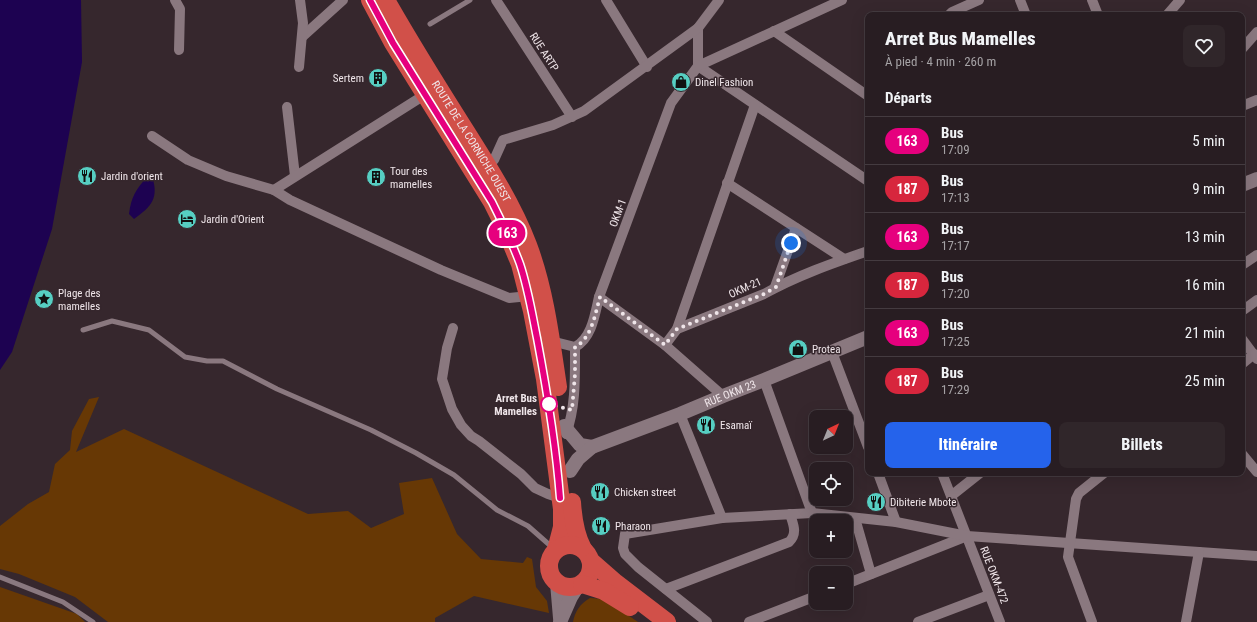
<!DOCTYPE html>
<html lang="fr">
<head>
<meta charset="utf-8">
<style>
  :root { --surface:#281d22; --page:#30262a; --text:#f1f3f6; --muted:#a5a2a5; --line:#443b40; --accent:#2563eb }
  body { margin:0; font-family:"Roboto Condensed",sans-serif; background:var(--page); color:var(--text); height:100vh; display:flex; flex-direction:column; font-size:15px; white-space:nowrap }
  * { box-sizing:border-box; margin:0 }
  p { font-size:13px; color:var(--muted) }
  .icon { flex:none; width:22px; height:22px; fill:none; stroke:currentColor; stroke-width:2; stroke-linecap:round; stroke-linejoin:round }
  .map { position:relative; flex:1; overflow:hidden }
  .sheet { position:absolute; left:865px; top:12px; width:380px; height:464px; display:flex; flex-direction:column; background:var(--surface); border-radius:8px; box-shadow:0 4px 16px #0002,0 0 0 1px var(--line) }
  .sheet>* { flex:none }
  .badge { padding:0 8px; border-radius:13px; font-size:14px; line-height:26px }
  .needle { width:26px; rotate:43deg }
  .controls { position:absolute; left:809px; top:410px; display:grid; gap:8px }
  .controls a { display:grid; place-items:center; width:44px; height:44px; border-radius:8px; background:var(--surface); box-shadow:0 4px 16px #0002,0 0 0 1px var(--line); font-size:20px }
  .you { position:absolute; width:20px; height:20px; margin:-10px; border:3px solid #fff; border-radius:50%; background:#1a73e8; box-shadow:0 0 0 6px #1a73e833 }
  .map>.badge { position:absolute; translate:-50% -50%; box-shadow:0 0 0 2px #fff }
  h2 { padding:0 20px; font-size:15px; line-height:36px }
  .round { display:grid; place-items:center; flex:none; width:42px; height:42px; border-radius:8px; background:var(--page) }
  .headline { display:flex; align-items:center; justify-content:space-between; height:68px; padding:0 20px }
  h1 { font-size:19px; font-weight:800; line-height:30px }
  .button { display:flex; gap:8px; margin-top:auto; padding:8px 20px }
  .button a { flex:1; height:46px; border-radius:8px; background:var(--accent); color:#fff; font-size:16px; font-weight:800; line-height:46px; text-align:center }
  .button a+a { background:var(--page); color:var(--text) }
  ul { padding:0; list-style:none }
  li { display:flex; align-items:center; gap:12px; height:48px; padding:0 20px; border-top:1px solid var(--line) }
  li div { flex:1 }
  li b { display:block; font-size:15px }
  li em { font-style:normal }
  li .badge { min-width:44px; font-weight:700; text-align:center }
  .map>svg:first-child { display:block }
  .green { fill:#673805 }
  .water { fill:#1d0251 }
  .lines { fill:none; stroke-linecap:round; stroke-linejoin:round }
  .lane { stroke:#8a787f; stroke-width:5 }
  .street { stroke:#8a787f; stroke-width:10 }
  .secondary { stroke:#8a787f; stroke-width:14 }
  .highway { stroke:#d15049; stroke-width:18 }
  .line-casing { stroke:#fff; stroke-width:9 }
  .line { stroke:#e6007e; stroke-width:6 }
  .walk { stroke:#efe5e9; stroke-width:4; stroke-dasharray:0 7.2 }
  .stop-dot { fill:#fff; stroke:#e6007e; stroke-width:2 }
  .labels { text-anchor:middle; dominant-baseline:central; stroke-width:3; stroke-linejoin:round; paint-order:stroke }
  .street-label { font-size:11px; fill:#efe5e9; stroke:#36272d }
  .poi-label { font-size:11px; fill:#efe5e9; stroke:#36272d; text-anchor:start }
  .stop-label { font-size:11px; font-weight:bold; fill:#efe5e9; stroke:#36272d; text-anchor:end }
</style>
</head>
<body>
<div class="map">
<svg width="1257" height="622" viewBox="0 0 1257 622">
  <rect width="100%" height="100%" fill="#36272d"/>
  <g class="green">
    <path d="M99 397 76 452 124 429 308 514 348 511 371 528 404 514 399 483 432 478 457 534 481 559 523 563 527 557 532 559 536 587 547 601 549 613 474 596 435 618V622H108L75 597 19 574 0 569V526L28 504 49 492 55 464 70 450 72 431 89 399Z"/>
    <path d="M0 587 77 614 85 622H0Z"/>
    <path d="M590 598 604 599 638 622H573C575 611 580 604 590 598Z"/>
  </g>
  <g class="water">
    <path d="M0 0H81L82 62 52 229 12 352 0 370Z"/>
    <path d="M148 176H152C159 198 152 206 134 219L129 214C131 197 136 189 148 176Z"/>
  </g>
  <g class="lines">
    <g class="lane">
      <path d="M430 24 470 0"/>
      <path d="M83 330 112 321 149 330 185 357 207 361H223L277 389 371 430 416 453 454 475 497 510 528 526 553 548"/>
      <path d="M0 577 63 602 93 622"/>
    </g>
    <g class="street">
      <path d="M175 0 180 9 179 50"/>
      <path d="M496 0 572 117"/>
      <path d="M606 0 647 67"/>
      <path d="M1020 0 1026 15"/>
      <path d="M1092 0 1098 15"/>
      <path d="M949 15 952 12 979 0"/>
      <path d="M1167 15 1180 0"/>
      <path d="M774 31 868 96"/>
      <path d="M302 37 343 0"/>
      <path d="M1242 49 1257 32"/>
      <path d="M698 66 868 181"/>
      <path d="M698 66V28"/>
      <path d="M299 67 303 23 300 0"/>
      <path d="M1242 106 1257 100"/>
      <path d="M287 107 295 176"/>
      <path d="M152 136 188 160 226 176 274 190 290 200 441 270 509 298 519 297"/>
      <path d="M486 163 494 160 503 140 553 125 584 111 698 28 719 0"/>
      <path d="M727 183 844 259"/>
      <path d="M274 190 426 94"/>
      <path d="M1242 265 1257 255"/>
      <path d="M775 287 796 228"/>
      <path d="M599 297 665 345 723 396"/>
      <path d="M1242 311 1257 300"/>
      <path d="M453 328 447 348 442 379 452 409 461 425 471 436 479 441 521 474 535 488 548 494 560 498"/>
      <path d="M677 329 764 294C796 276 833 263 868 251"/>
      <path d="M1242 339 1257 359"/>
      <path d="M551 341 575 347C592 338 595 314 599 297L671 103 698 66 842 0"/>
      <path d="M665 345 677 329 755 105"/>
      <path d="M832 352 868 447"/>
      <path d="M1242 364 1254 354"/>
      <path d="M764 380 812 513"/>
      <path d="M680 414 722 518"/>
      <path d="M566 434C576 407 575 376 575 347"/>
      <path d="M1242 454 1257 472"/>
      <path d="M878 473 896 522"/>
      <path d="M942 473 1000 622"/>
      <path d="M951 496 980 473"/>
      <path d="M855 518 871 574"/>
      <path d="M846 584 967 536"/>
      <path d="M666 589 789 542C798 533 793 524 790 514"/>
      <path d="M707 622 638 567 625 554 623 548 625 534 722 518 812 513 896 522 967 536 1257 556"/>
      <path d="M749 622 816 596"/>
      <path d="M918 622 989 595"/>
      <path d="M1092 622 1068 557 1076 499 1079 493 1104 473"/>
      <path d="M1186 622 1199 552"/>
    </g>
    <g class="secondary">
      <path d="M1242 185 1257 179"/>
      <path d="M564 426 580 445 592 447"/>
      <path id="s1" d="M570 471 578 459 592 447 680 414 723 396 764 380 868 337"/>
      <path d="M557 583 560 618"/>
      <path d="M560 622 571 597 578 586"/>
    </g>
    <g class="highway">
      <path d="M370 0 393 43 492 202 505 228 520 264 532 311 545 379 562 509V527L556 550"/>
      <path id="s2" d="M386 0C410 42 436 84 462 125 486 163 512 203 528 245 545 290 551 340 558 387"/>
      <path d="M572 502C573 519 575 534 583 549"/>
      <circle cx="570" cy="566" r="21"/>
      <path d="M592 562 616 583 667 622"/>
      <path d="M582 584 604 591 630 607"/>
    </g>
  </g>
  <g class="lines">
    <g class="line-casing">
      <path id="line" d="M370 0 393 43 492 202C502 222 512 242 520 264 528 288 532 313 537 338 547 391 556 444 560 498"/>
    </g>
    <use href="#line" class="line"/>
    <path class="walk" d="M549 404 572 410 575 374V347C592 338 595 314 600 297L665 345 677 329 764 294 776 287 791 243"/>
  </g>
  <defs>
    <g id="building-disc" transform="scale(1)"><circle r="9.5" fill="#56cec2" stroke="#36272d"/><path d="M-4-6H4V6H1V3H-1V6H-4ZM-2.5-4.3h1.7v1.8h-1.7ZM.8-4.3h1.7v1.8H.8ZM-2.5-1h1.7V.8h-1.7ZM.8-1h1.7V.8H.8Z" fill="#111"/></g>
    <g id="shop-disc" transform="scale(1)"><circle r="9.5" fill="#56cec2" stroke="#36272d"/><path d="M-5-2.5h2.3a2.7 3.5 0 0 1 5.4 0H5L5.5 6h-11ZM-1.5-2.5h3a1.5 2.3 0 0 0-3 0Z" fill="#111"/></g>
    <g id="restaurant-disc" transform="scale(1)"><circle r="9.5" fill="#56cec2" stroke="#36272d"/><path d="M-5-6h1v4h1v-4h1v4h1v-4h1v5L-1.5 .5V6h-2V.5L-5-1ZM5-6V6H3V1.5H1.5Q1.5-4 5-6Z" fill="#111"/></g>
    <g id="hotel-disc" transform="scale(1)"><circle r="9.5" fill="#56cec2" stroke="#36272d"/><path d="M-6-4.5h1.5V1H6V5H4.5V3h-9V5H-6ZM-4 0a1.8 1.8 0 1 1 3.6 0ZM.5 0V-2.5h3Q6-2.5 6 0Z" fill="#111"/></g>
    <g id="sight-disc" transform="scale(1)"><circle r="9.5" fill="#56cec2" stroke="#36272d"/><path d="M0-6L1.8-2.2L6-1.7L2.9 1.2L3.7 5.4L0 3.3L-3.7 5.4L-2.9 1.2L-6-1.7L-1.8-2.2Z" fill="#111"/></g>
  </defs>
  <g fill-rule="evenodd">
    <use href="#building-disc" x="378" y="78"/>
    <use href="#shop-disc" x="681" y="82"/>
    <use href="#restaurant-disc" x="87" y="176"/>
    <use href="#building-disc" x="376" y="177"/>
    <use href="#hotel-disc" x="187" y="219"/>
    <use href="#sight-disc" x="44" y="299"/>
    <use href="#shop-disc" x="798" y="349"/>
    <use href="#restaurant-disc" x="706" y="425"/>
    <use href="#restaurant-disc" x="600" y="492"/>
    <use href="#restaurant-disc" x="876" y="502"/>
    <use href="#restaurant-disc" x="601" y="526"/>
  </g>
  <circle class="stop-dot" cx="549" cy="404" r="8"/>
  <g class="labels">
    <g class="street-label">
      <text transform="translate(544 52) rotate(57)">RUE ARTP</text>
      <text stroke="none"><textPath href="#s2" startOffset="165">ROUTE DE LA CORNICHE OUEST</textPath></text>
      <text transform="translate(618 213) rotate(-70)">OKM-1</text>
      <text transform="translate(745 288) rotate(-24)">OKM-21</text>
      <text stroke="none"><textPath href="#s1" startOffset="181">RUE OKM 23</textPath></text>
      <text transform="translate(994 575) rotate(69)">RUE OKM-472</text>
    </g>
    <g class="poi-label">
      <text x="364" y="78" text-anchor="end">Sertem</text>
      <text x="695" y="82">Dinel Fashion</text>
      <text x="390" y="171">Tour des<tspan x="390" dy="13">mamelles</tspan></text>
      <text x="101" y="176">Jardin d'orient</text>
      <text x="201" y="219">Jardin d'Orient</text>
      <text x="58" y="293">Plage des<tspan x="58" dy="13">mamelles</tspan></text>
      <text x="812" y="349">Protea</text>
      <text x="720" y="425">Esamaï</text>
      <text x="614" y="492">Chicken street</text>
      <text x="890" y="502">Dibiterie Mbote</text>
      <text x="615" y="526">Pharaon</text>
    </g>
    <g class="stop-label">
      <text x="537" y="398">Arret Bus<tspan x="537" dy="13">Mamelles</tspan></text>
    </g>
  </g>
</svg>
<div class="controls">
<a><svg class="needle" viewBox="-14 -14 28 28"><path d="M0-13l5 13h-10z" fill="#e53935"/><path d="M0 13l5-13h-10z" fill="#a5a2a5"/></svg></a>
<a><svg class="icon" aria-label="locate" viewBox="0 0 24 24"><circle cx="12" cy="12" r="6"/><path d="M12 2v4M12 18v4M2 12h4M18 12h4"/></svg></a>
<a>+</a>
<a>−</a>
</div>
<div class="you" style="left:791px;top:243px"></div>
<b class="badge" style="left:507px;top:233px;background:#e6007e;color:#fff">163</b>
<section class="sheet">
<div class="headline"><div><h1>Arret Bus Mamelles</h1><p>À pied · 4 min · 260 m</p></div><a class="round"><svg class="icon" aria-label="heart" viewBox="0 0 24 24"><path d="M12 20l-8-8c-3-5 5-10 8-4 3-6 11-1 8 4z"/></svg></a></div>
<h2>Départs</h2>
<ul>
<li><span class="badge" style="background:#e6007e;color:#fff">163</span><div><b>Bus</b><p>17:09</p></div><em>5 min</em></li>
<li><span class="badge" style="background:#d7263d;color:#fff">187</span><div><b>Bus</b><p>17:13</p></div><em>9 min</em></li>
<li><span class="badge" style="background:#e6007e;color:#fff">163</span><div><b>Bus</b><p>17:17</p></div><em>13 min</em></li>
<li><span class="badge" style="background:#d7263d;color:#fff">187</span><div><b>Bus</b><p>17:20</p></div><em>16 min</em></li>
<li><span class="badge" style="background:#e6007e;color:#fff">163</span><div><b>Bus</b><p>17:25</p></div><em>21 min</em></li>
<li><span class="badge" style="background:#d7263d;color:#fff">187</span><div><b>Bus</b><p>17:29</p></div><em>25 min</em></li>
</ul>
<div class="button"><a>Itinéraire</a><a>Billets</a></div>
</section>
</div>
</body>
</html>
